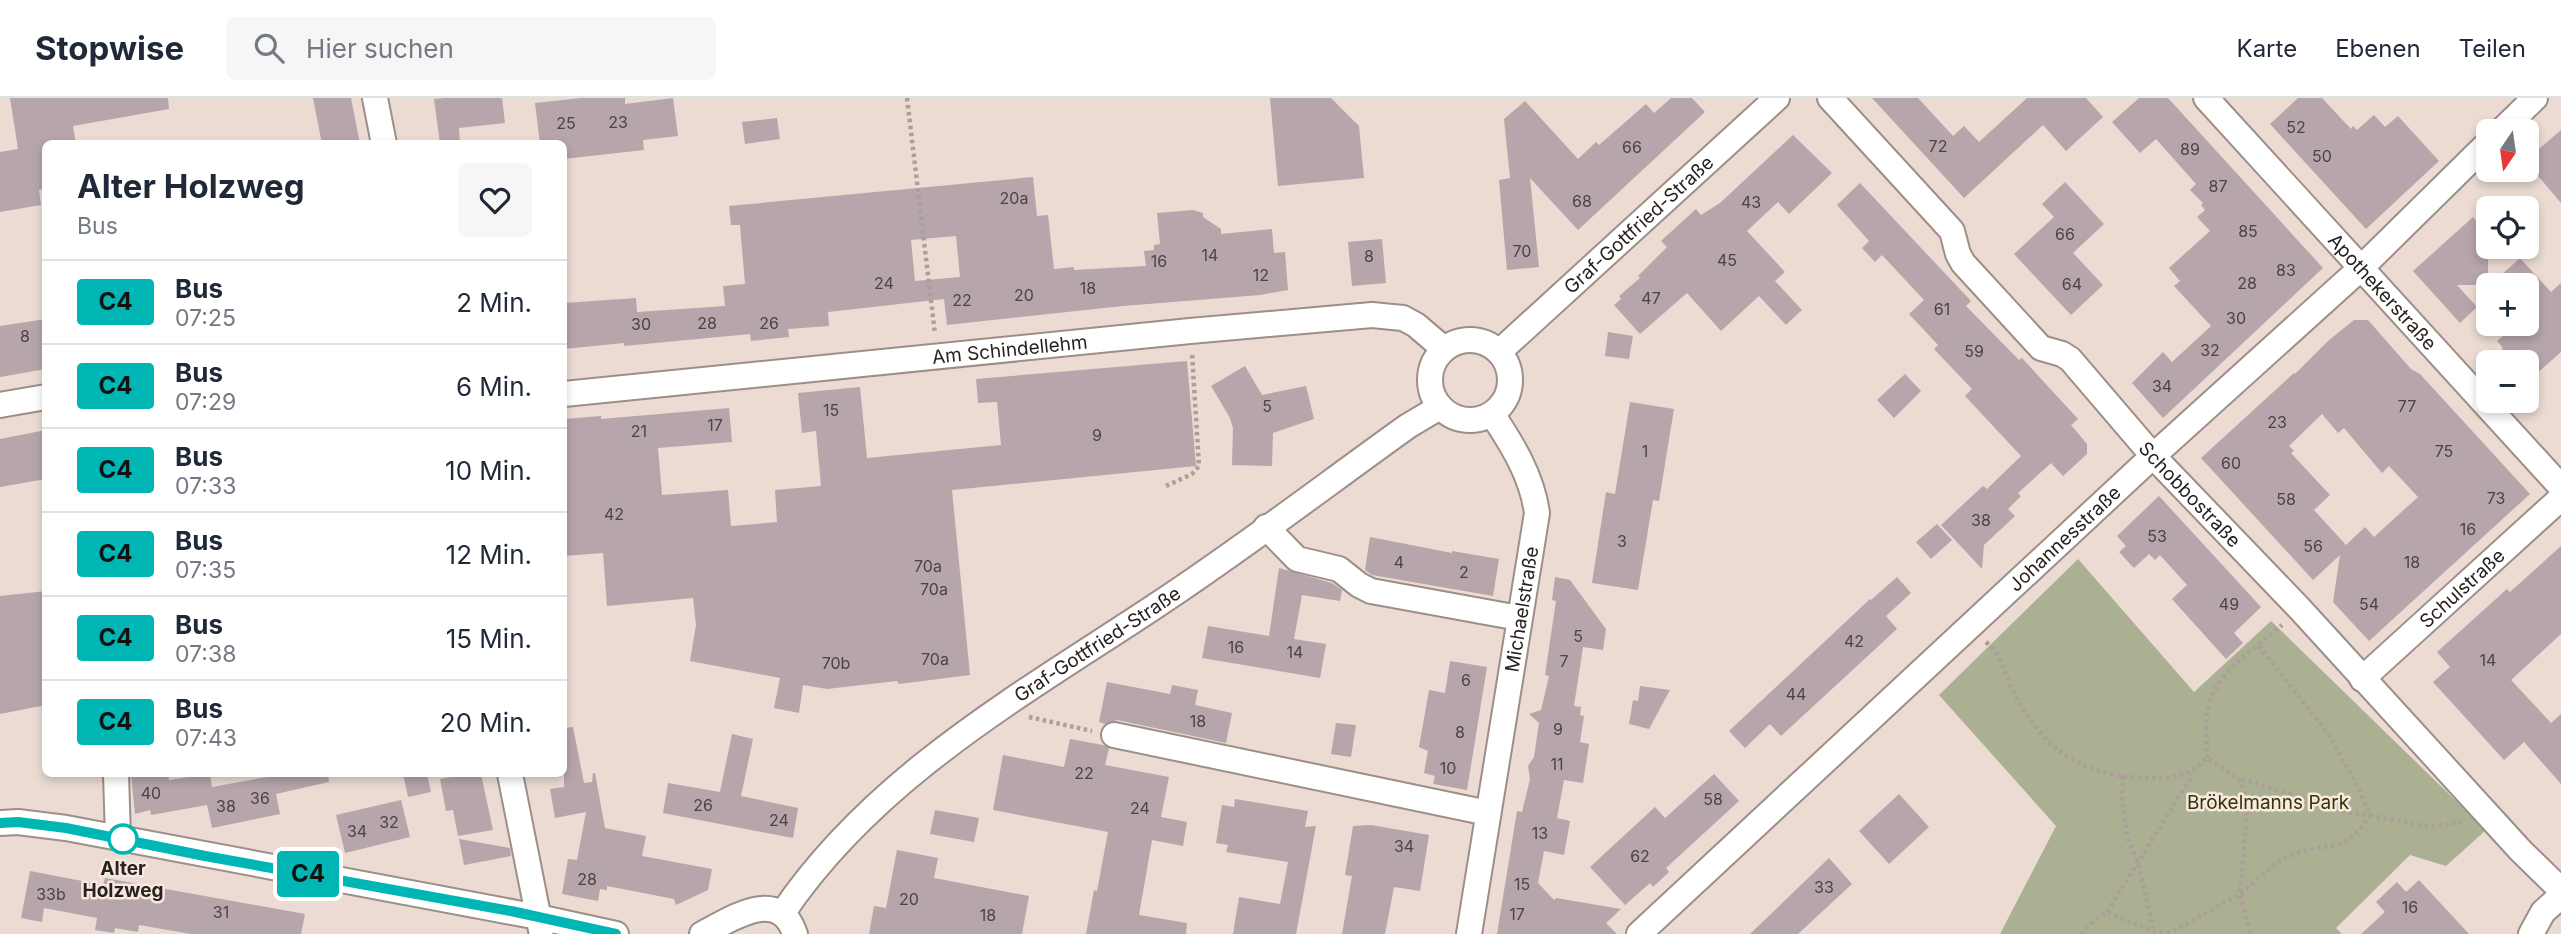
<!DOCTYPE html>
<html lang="de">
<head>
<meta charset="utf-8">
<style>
  :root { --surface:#fff; --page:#f6f6f7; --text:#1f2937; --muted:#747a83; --line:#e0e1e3 }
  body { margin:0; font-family:Inter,sans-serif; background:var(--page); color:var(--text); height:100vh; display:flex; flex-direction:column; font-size:26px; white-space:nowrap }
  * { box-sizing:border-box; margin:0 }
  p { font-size:23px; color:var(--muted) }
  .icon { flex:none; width:38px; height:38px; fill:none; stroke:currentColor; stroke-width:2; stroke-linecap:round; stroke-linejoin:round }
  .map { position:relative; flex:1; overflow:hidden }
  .panel { position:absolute; left:42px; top:42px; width:525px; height:637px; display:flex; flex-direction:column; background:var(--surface); border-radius:10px; box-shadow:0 4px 10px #0003 }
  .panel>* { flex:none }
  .badge { padding:0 14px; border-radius:5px; font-size:24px; line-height:46px }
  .needle { width:46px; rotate:193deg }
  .fabs { position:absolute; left:2476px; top:21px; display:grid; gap:14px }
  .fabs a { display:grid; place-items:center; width:63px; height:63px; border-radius:10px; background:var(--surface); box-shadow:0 4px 10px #0003; font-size:35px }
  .map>.badge { position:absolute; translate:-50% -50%; box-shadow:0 0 0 4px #fff }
  .round { display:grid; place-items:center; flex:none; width:74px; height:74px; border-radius:10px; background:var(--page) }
  .head { display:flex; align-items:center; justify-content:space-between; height:119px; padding:0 35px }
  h1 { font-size:33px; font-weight:700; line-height:52px }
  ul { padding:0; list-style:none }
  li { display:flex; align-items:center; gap:21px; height:84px; padding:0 35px; border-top:2px solid var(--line) }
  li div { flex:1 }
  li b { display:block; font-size:26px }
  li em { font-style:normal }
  li .badge { min-width:77px; font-weight:700; text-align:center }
  header { display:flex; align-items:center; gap:42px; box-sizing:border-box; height:98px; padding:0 35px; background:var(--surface); border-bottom:2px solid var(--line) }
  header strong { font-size:33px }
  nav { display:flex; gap:38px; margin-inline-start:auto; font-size:24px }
  .search { width:490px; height:63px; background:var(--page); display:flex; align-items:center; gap:18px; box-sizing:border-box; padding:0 24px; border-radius:10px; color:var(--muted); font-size:26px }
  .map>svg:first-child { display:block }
  .green { fill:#acb092 }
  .building { fill:#b6a5ab; fill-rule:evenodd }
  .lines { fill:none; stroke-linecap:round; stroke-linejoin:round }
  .minor-casing { stroke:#9d8e87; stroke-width:28 }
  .path { stroke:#ab9f98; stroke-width:4.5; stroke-dasharray:3.5 3.5; stroke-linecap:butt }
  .minor { stroke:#fff; stroke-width:24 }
  .line-casing { stroke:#fff; stroke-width:16 }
  .line { stroke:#00b6b5; stroke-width:10 }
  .stop-dot { fill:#fff; stroke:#00b6b5; stroke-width:3.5 }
  .labels { text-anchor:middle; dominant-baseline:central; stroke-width:5; stroke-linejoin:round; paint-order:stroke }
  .number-label { font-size:16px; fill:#4c4342 }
  .street-label { font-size:19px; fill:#28221f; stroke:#f8e8e0 }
  .park-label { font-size:19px; fill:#323601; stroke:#f8e8e0 }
  .stop-label { font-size:19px; font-weight:bold; fill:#28221f; stroke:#f8e8e0 }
</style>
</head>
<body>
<header>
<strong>Stopwise</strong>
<div class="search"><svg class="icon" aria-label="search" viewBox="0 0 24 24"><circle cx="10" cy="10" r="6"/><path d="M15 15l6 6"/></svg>Hier suchen</div>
<nav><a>Karte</a><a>Ebenen</a><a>Teilen</a></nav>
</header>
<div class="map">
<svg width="2561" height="836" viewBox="0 0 2561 836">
  <rect width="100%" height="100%" fill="#ebdbd3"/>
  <path class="green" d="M2078 461 2194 594 2271 523 2486 732 2446 768 2410 757 2336 830 2342 836H2000L2056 728 1939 597Z"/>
  <g class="building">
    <path d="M10 0H168L169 11 73 28 76 46H46V91L39 92 41 107 0 114V54L18 51Z"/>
    <path d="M313 0H351L360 46H322Z"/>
    <path d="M445 0H502L505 25 459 30 460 46H440L434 1Z"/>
    <path d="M581 0H625V6L673 0 678 38 643 42 644 52 564 61V46H540L535 5Z"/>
    <path d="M1270 0H1331L1359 28 1364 80 1278 88Z"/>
    <path d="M1671 0H1692L1705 14 1578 132 1530 80 1539 169 1507 172 1499 82 1510 80 1504 21 1525 3 1578 61 1596 44 1599 47 1646 6 1654 15Z"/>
    <path d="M1872 0H1918L1953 38 1964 28 1979 44 2027 0H2086L2103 19 2066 53 2043 27 1964 100Z"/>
    <path d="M2139 0H2168L2323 170 2163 320 2132 285 2163 254 2172 264 2211 228 2174 188 2180 183 2169 170 2210 133 2197 119 2205 112 2201 107 2203 105 2190 92 2196 86 2156 41 2140 55 2112 24Z"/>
    <path d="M2298 0H2322L2351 31 2353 28 2357 32 2374 17 2385 29 2398 18 2439 63 2366 131 2270 26Z"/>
    <path d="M777 20 780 41 745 46 742 24Z"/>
    <path d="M2561 32V105L2527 65V61Z"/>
    <path d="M1793 37 1832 75 1789 116 1778 104 1747 133 1785 174 1775 183 1802 212 1786 227 1759 198 1721 233 1687 195 1640 236 1614 207 1621 201 1619 198 1640 180 1638 178 1667 149 1661 143 1696 111 1701 117 1720 105Z"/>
    <path d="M1033 79 1037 118 1048 117 1054 171 1074 169V172L1146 168 1144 153 1154 152V147L1160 146 1157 115 1193 112 1203 115V119L1221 131V136L1272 131 1274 155 1285 154 1288 192 1260 197 1123 208 947 227 944 201 828 214 829 228 788 231 789 239 751 243 750 236 624 248V245L564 251V205L636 200 637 214 725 208 723 188 745 186 740 127H731L729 108ZM956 138 960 179 915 183 911 142Z"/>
    <path d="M2065 84 2104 126 2073 155 2103 187 2071 217 2014 156 2054 119 2042 106Z"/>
    <path d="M1860 85 1971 203 1966 208 2019 262 2022 260 2078 321 2071 327 2087 346V356L2063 378 2051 365 2018 395 2021 398 2008 411 2015 418 1984 447 1982 471 1941 427 1983 388 1987 391 2021 358 1965 298 1972 291 1934 251 1938 247 1909 216 1924 202 1882 157 1875 164 1862 150 1869 143 1837 107Z"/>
    <path d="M2473 119 2488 137V187H2457L2477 209 2460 225 2413 173Z"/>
    <path d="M1382 141 1386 185 1352 188 1348 144Z"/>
    <path d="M2520 160 2551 194 2561 185V254L2527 284V264H2488L2503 250 2497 243 2517 226H2527V187H2490Z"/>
    <path d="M46 221V271L0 279V228Z"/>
    <path d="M2354 222H2368L2411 271 2420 276 2530 396 2369 543 2333 504 2340 457 2313 482 2201 360 2294 275 2295 276 2328 243ZM2322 316 2338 335 2344 330 2382 375 2389 368 2418 399 2374 439 2365 429 2346 447 2314 412 2330 397 2291 355 2294 353 2289 348Z"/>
    <path d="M1608 234 1633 238 1629 261 1605 258Z"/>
    <path d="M1187 263 1196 368 952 392 970 577 899 586 897 583 827 591 803 587 799 615 774 610 780 580 690 563 696 527 693 500 607 508 603 455 564 458V321L601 318V321L729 310 732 344 658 350 662 397 728 392 731 428 777 424 775 392 821 388 816 333 802 335 798 295 860 289 867 360 1001 347 997 304 978 305 976 281Z"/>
    <path d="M1245 268 1262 297 1306 288 1314 321 1273 335 1272 368 1232 367 1233 330 1230 320 1211 288Z"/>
    <path d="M1905 276 1921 293 1894 320 1877 302Z"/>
    <path d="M1630 304 1674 311 1659 403 1653 402 1638 492 1592 485 1606 394 1615 396Z"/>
    <path d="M46 332V381L0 389V341Z"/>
    <path d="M2159 398 2261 509 2234 535 2243 545 2226 561 2172 501 2187 487 2160 457 2155 462 2149 456 2134 470 2119 454 2126 448 2117 438Z"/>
    <path d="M1937 426 1952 442 1931 461 1916 444Z"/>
    <path d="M1370 439 1452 455V453L1499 461 1493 498 1372 477 1365 472Z"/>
    <path d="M2561 448V536L2511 582 2551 625 2561 616V686L2524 644 2504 662 2433 584 2450 569 2437 554 2507 491 2510 494Z"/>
    <path d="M1279 470 1332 485 1342 492 1340 503 1302 497 1294 541 1326 546 1320 580 1202 560 1208 528 1269 538Z"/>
    <path d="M1555 479 1570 482 1606 531 1603 552 1583 549 1574 608 1581 609 1580 617 1584 618 1580 644 1589 646 1583 685 1564 682 1557 720 1570 723 1564 757 1544 753 1538 785 1554 802 1556 800 1621 811 1606 825 1617 836H1497L1517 713 1522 714 1530 681 1528 668 1534 659 1539 625 1529 616 1541 612 1549 578 1545 577 1556 503 1552 502Z"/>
    <path d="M1897 479 1911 495 1886 518 1897 531 1781 638 1770 626 1745 650 1729 633 1870 501 1871 502Z"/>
    <path d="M46 493V607L0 616V498Z"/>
    <path d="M1450 563 1487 569 1467 692 1433 686 1435 678 1424 675 1428 653 1419 649 1429 592 1445 595Z"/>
    <path d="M1107 584 1170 596 1172 587 1198 592 1195 607 1232 615 1226 645 1117 622 1105 626 1099 624Z"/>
    <path d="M1640 588 1670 592 1649 631 1629 626 1633 602 1638 603Z"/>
    <path d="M1336 625 1356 627 1351 659 1331 656Z"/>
    <path d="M573 629 584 685 592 684 593 675H595L605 730 646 738 642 758 712 771 708 792 676 807 674 801 607 788V792L600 791 598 803 562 796 568 761 577 762 586 714 555 720 550 691 564 689V630Z"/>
    <path d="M732 636 753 641 741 698 798 710 793 740 663 715 668 685 720 694Z"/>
    <path d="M1070 641 1103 647 1109 650 1105 667 1169 679 1161 719 1187 724 1183 748 1152 742 1139 817 1187 825 1186 836H1086L1094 792 1097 793 1108 734 993 712 1003 657 1064 669Z"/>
    <path d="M131 676H168L169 682 210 676 212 689 267 679 266 676H328L329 684 276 696 280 716 212 730 207 707 151 717 150 712 135 716Z"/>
    <path d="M403 676H427L431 694 408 699Z"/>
    <path d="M467 676H481L493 732 458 738 453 712 446 713 440 681Z"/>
    <path d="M1714 676 1739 703 1666 770 1669 774 1653 789 1650 785 1625 807 1590 769 1655 709 1665 720Z"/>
    <path d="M1899 696 1929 729 1889 766 1859 733Z"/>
    <path d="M1235 701 1308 713 1305 729 1316 728 1296 836H1233L1239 799 1280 806 1288 764 1226 754 1228 747 1216 745 1222 707 1234 709Z"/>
    <path d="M401 702 410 739 345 755 336 717Z"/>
    <path d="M935 712 979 720 974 744 930 736Z"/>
    <path d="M1371 727 1429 737 1420 793 1394 789 1385 836H1342L1352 778 1345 777 1353 728Z"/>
    <path d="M459 741 510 750 511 758 464 767Z"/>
    <path d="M897 752 938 760 934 780 1029 798 1022 836H869L874 808 886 810Z"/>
    <path d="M1829 760 1852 786 1798 836H1750Z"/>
    <path d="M30 773 103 787 105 780 305 816 301 836H191L139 827 138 834 115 830 114 835 95 832 97 820 44 810 42 824 21 820Z"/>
    <path d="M2419 782 2469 836H2361L2385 814 2376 804 2397 784 2406 794Z"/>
  </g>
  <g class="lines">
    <g class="minor-casing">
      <g id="minor">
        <path d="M375 0 384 46"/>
        <path id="s1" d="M1830 0 1952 133 1958 156 1963 165 2041 250 2062 256 2070 261 2153 358 2300 511 2521 753 2561 792"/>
        <path id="s2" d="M2206 0 2561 389"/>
        <path d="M2501 33 2535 0"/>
        <circle cx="1470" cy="282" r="40"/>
        <path id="s3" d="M1499 254 1777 0"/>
        <path id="s4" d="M564 296 1190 233 1372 217 1403 220 1416 227 1444 251"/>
        <path d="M0 307 46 299"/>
        <path d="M1266 429 1297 461 1339 471 1359 487 1371 493 1519 520"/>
        <path id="s5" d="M2362 581 2561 400"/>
        <path d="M1114 637 1488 715"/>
        <path d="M116 676 118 740"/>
        <path d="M510 676 541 832"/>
        <path d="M0 725 18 724 66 730 538 819 616 836"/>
        <path id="s6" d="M782 816C873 680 1021 597 1154 509 1241 452 1324 388 1408 328L1440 309"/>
        <path d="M702 836C730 822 779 787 795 836"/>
        <path id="s7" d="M1469 836 1537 415C1532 378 1512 346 1492 316"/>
        <path id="s8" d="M1639 836 2153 358 2361 170 2488 45"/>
        <path d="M2531 836 2543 814 2561 798"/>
      </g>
    </g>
    <g class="path">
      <path d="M907 0 935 236"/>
      <path d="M1166 388 1192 376 1199 368 1192 255"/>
      <path d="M1986 544C2003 560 2003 571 2012 591 2043 651 2075 675 2143 680 2169 681 2189 680 2207 660L2238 680 2244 694 2247 713 2240 796 2250 836"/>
      <path d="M2259 548 2330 638 2359 691 2370 717 2429 729 2462 724"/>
      <path d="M1029 619 1092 633"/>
      <path d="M2207 660C2207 644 2205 626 2208 611 2216 572 2255 552 2282 527"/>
      <path d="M2123 678 2122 702 2127 738 2138 765 2154 834"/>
      <path d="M2107 814 2190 681V675"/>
      <path d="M2081 836 2096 821 2107 814 2154 834H2172L2240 796 2283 760 2310 751 2342 746 2359 732 2370 717 2346 714 2239 680"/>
    </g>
    <use href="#minor" class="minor"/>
  </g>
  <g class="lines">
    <g class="line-casing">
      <path id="line" d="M0 725 18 724 66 730 205 758 511 813 616 836"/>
    </g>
    <use href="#line" class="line"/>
  </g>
  <circle class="stop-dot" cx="123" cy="741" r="14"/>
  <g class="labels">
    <g class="number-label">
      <text x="618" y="24">23</text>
      <text x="566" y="25">25</text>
      <text x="2296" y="29">52</text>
      <text x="1938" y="48">72</text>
      <text x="1632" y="49">66</text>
      <text x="2190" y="51">89</text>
      <text x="2322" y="58">50</text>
      <text x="2218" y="88">87</text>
      <text x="1014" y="100">20a</text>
      <text x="1582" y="103">68</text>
      <text x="1751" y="104">43</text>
      <text x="2248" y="133">85</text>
      <text x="2065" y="136">66</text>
      <text x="1522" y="153">70</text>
      <text x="1210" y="157">14</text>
      <text x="1369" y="158">8</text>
      <text x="1727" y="162">45</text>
      <text x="1159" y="163">16</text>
      <text x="2286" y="172">83</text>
      <text x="1261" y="177">12</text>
      <text x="884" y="185">24</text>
      <text x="2247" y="185">28</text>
      <text x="2072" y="186">64</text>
      <text x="1088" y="190">18</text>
      <text x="1024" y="197">20</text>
      <text x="1651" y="200">47</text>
      <text x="962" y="202">22</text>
      <text x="1942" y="211">61</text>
      <text x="2236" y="220">30</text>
      <text x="707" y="225">28</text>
      <text x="769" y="225">26</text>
      <text x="641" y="226">30</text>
      <text x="25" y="238">8</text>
      <text x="2210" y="252">32</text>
      <text x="1974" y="253">59</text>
      <text x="2162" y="288">34</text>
      <text x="1267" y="308">5</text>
      <text x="2407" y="308">77</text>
      <text x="831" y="312">15</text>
      <text x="2277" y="324">23</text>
      <text x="715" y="327">17</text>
      <text x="639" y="333">21</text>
      <text x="1097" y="337">9</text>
      <text x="1645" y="353">1</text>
      <text x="2444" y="353">75</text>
      <text x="2231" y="365">60</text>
      <text x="2496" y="400">73</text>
      <text x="2286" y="401">58</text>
      <text x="614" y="416">42</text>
      <text x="1981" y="422">38</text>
      <text x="2468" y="431">16</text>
      <text x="2157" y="438">53</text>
      <text x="1622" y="443">3</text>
      <text x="2313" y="448">56</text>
      <text x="1399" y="464">4</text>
      <text x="2412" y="464">18</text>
      <text x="928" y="468">70a</text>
      <text x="1464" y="474">2</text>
      <text x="934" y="491">70a</text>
      <text x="2229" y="506">49</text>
      <text x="2369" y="506">54</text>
      <text x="1578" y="538">5</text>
      <text x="1854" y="543">42</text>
      <text x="1236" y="549">16</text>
      <text x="1295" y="554">14</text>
      <text x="935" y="561">70a</text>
      <text x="2488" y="562">14</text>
      <text x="1564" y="563">7</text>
      <text x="836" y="565">70b</text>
      <text x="1466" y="582">6</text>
      <text x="1796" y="596">44</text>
      <text x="1198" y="623">18</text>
      <text x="1558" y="631">9</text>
      <text x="1460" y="634">8</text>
      <text x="1557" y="666">11</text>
      <text x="1448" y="670">10</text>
      <text x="1084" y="675">22</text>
      <text x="151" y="695">40</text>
      <text x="260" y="700">36</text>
      <text x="1713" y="701">58</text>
      <text x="703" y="707">26</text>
      <text x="226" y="708">38</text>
      <text x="1140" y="710">24</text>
      <text x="779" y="722">24</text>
      <text x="389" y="724">32</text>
      <text x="357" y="733">34</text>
      <text x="1540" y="735">13</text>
      <text x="1404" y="748">34</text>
      <text x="1640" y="758">62</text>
      <text x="587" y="781">28</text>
      <text x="1522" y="786">15</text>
      <text x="1824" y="789">33</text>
      <text x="51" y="796">33b</text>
      <text x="909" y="801">20</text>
      <text x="2410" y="809">16</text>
      <text x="221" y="814">31</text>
      <text x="1517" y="816">17</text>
      <text x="988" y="817">18</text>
    </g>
    <g class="street-label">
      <text stroke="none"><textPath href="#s3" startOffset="189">Graf-Gottfried-Straße</textPath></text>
      <text stroke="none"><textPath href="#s2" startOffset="262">Apothekerstraße</textPath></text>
      <text stroke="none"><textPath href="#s4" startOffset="448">Am Schindellehm</textPath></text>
      <text stroke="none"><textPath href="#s1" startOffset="542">Schobbostraße</textPath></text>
      <text stroke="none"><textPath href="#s8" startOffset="581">Johannesstraße</textPath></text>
      <text stroke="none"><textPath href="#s5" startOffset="135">Schulstraße</textPath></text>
      <text stroke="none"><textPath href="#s7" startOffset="329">Michaelstraße</textPath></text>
      <text stroke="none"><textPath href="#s6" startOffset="418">Graf-Gottfried-Straße</textPath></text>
    </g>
    <g class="park-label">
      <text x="2268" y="704">Brökelmanns Park</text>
    </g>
    <g class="stop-label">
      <text x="123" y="770">Alter<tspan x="123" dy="22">Holzweg</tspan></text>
    </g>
  </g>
</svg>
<div class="fabs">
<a><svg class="needle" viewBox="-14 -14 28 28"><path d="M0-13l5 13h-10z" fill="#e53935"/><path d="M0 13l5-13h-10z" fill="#747a83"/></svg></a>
<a><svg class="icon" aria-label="locate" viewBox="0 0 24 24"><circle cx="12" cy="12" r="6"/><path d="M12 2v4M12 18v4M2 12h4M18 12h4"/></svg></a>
<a>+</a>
<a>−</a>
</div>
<b class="badge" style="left:308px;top:776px;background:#00b6b5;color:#111">C4</b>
<section class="panel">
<div class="head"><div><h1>Alter Holzweg</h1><p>Bus</p></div><a class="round"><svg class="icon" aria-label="heart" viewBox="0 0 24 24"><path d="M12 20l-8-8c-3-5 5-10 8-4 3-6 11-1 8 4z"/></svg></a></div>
<ul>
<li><span class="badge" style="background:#00b6b5;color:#111">C4</span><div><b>Bus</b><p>07:25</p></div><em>2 Min.</em></li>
<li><span class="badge" style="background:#00b6b5;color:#111">C4</span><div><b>Bus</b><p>07:29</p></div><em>6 Min.</em></li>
<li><span class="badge" style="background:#00b6b5;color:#111">C4</span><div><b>Bus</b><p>07:33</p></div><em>10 Min.</em></li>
<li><span class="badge" style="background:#00b6b5;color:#111">C4</span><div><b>Bus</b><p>07:35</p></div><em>12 Min.</em></li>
<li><span class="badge" style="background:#00b6b5;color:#111">C4</span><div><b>Bus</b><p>07:38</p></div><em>15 Min.</em></li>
<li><span class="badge" style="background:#00b6b5;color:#111">C4</span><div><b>Bus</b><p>07:43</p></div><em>20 Min.</em></li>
</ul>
</section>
</div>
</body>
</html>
